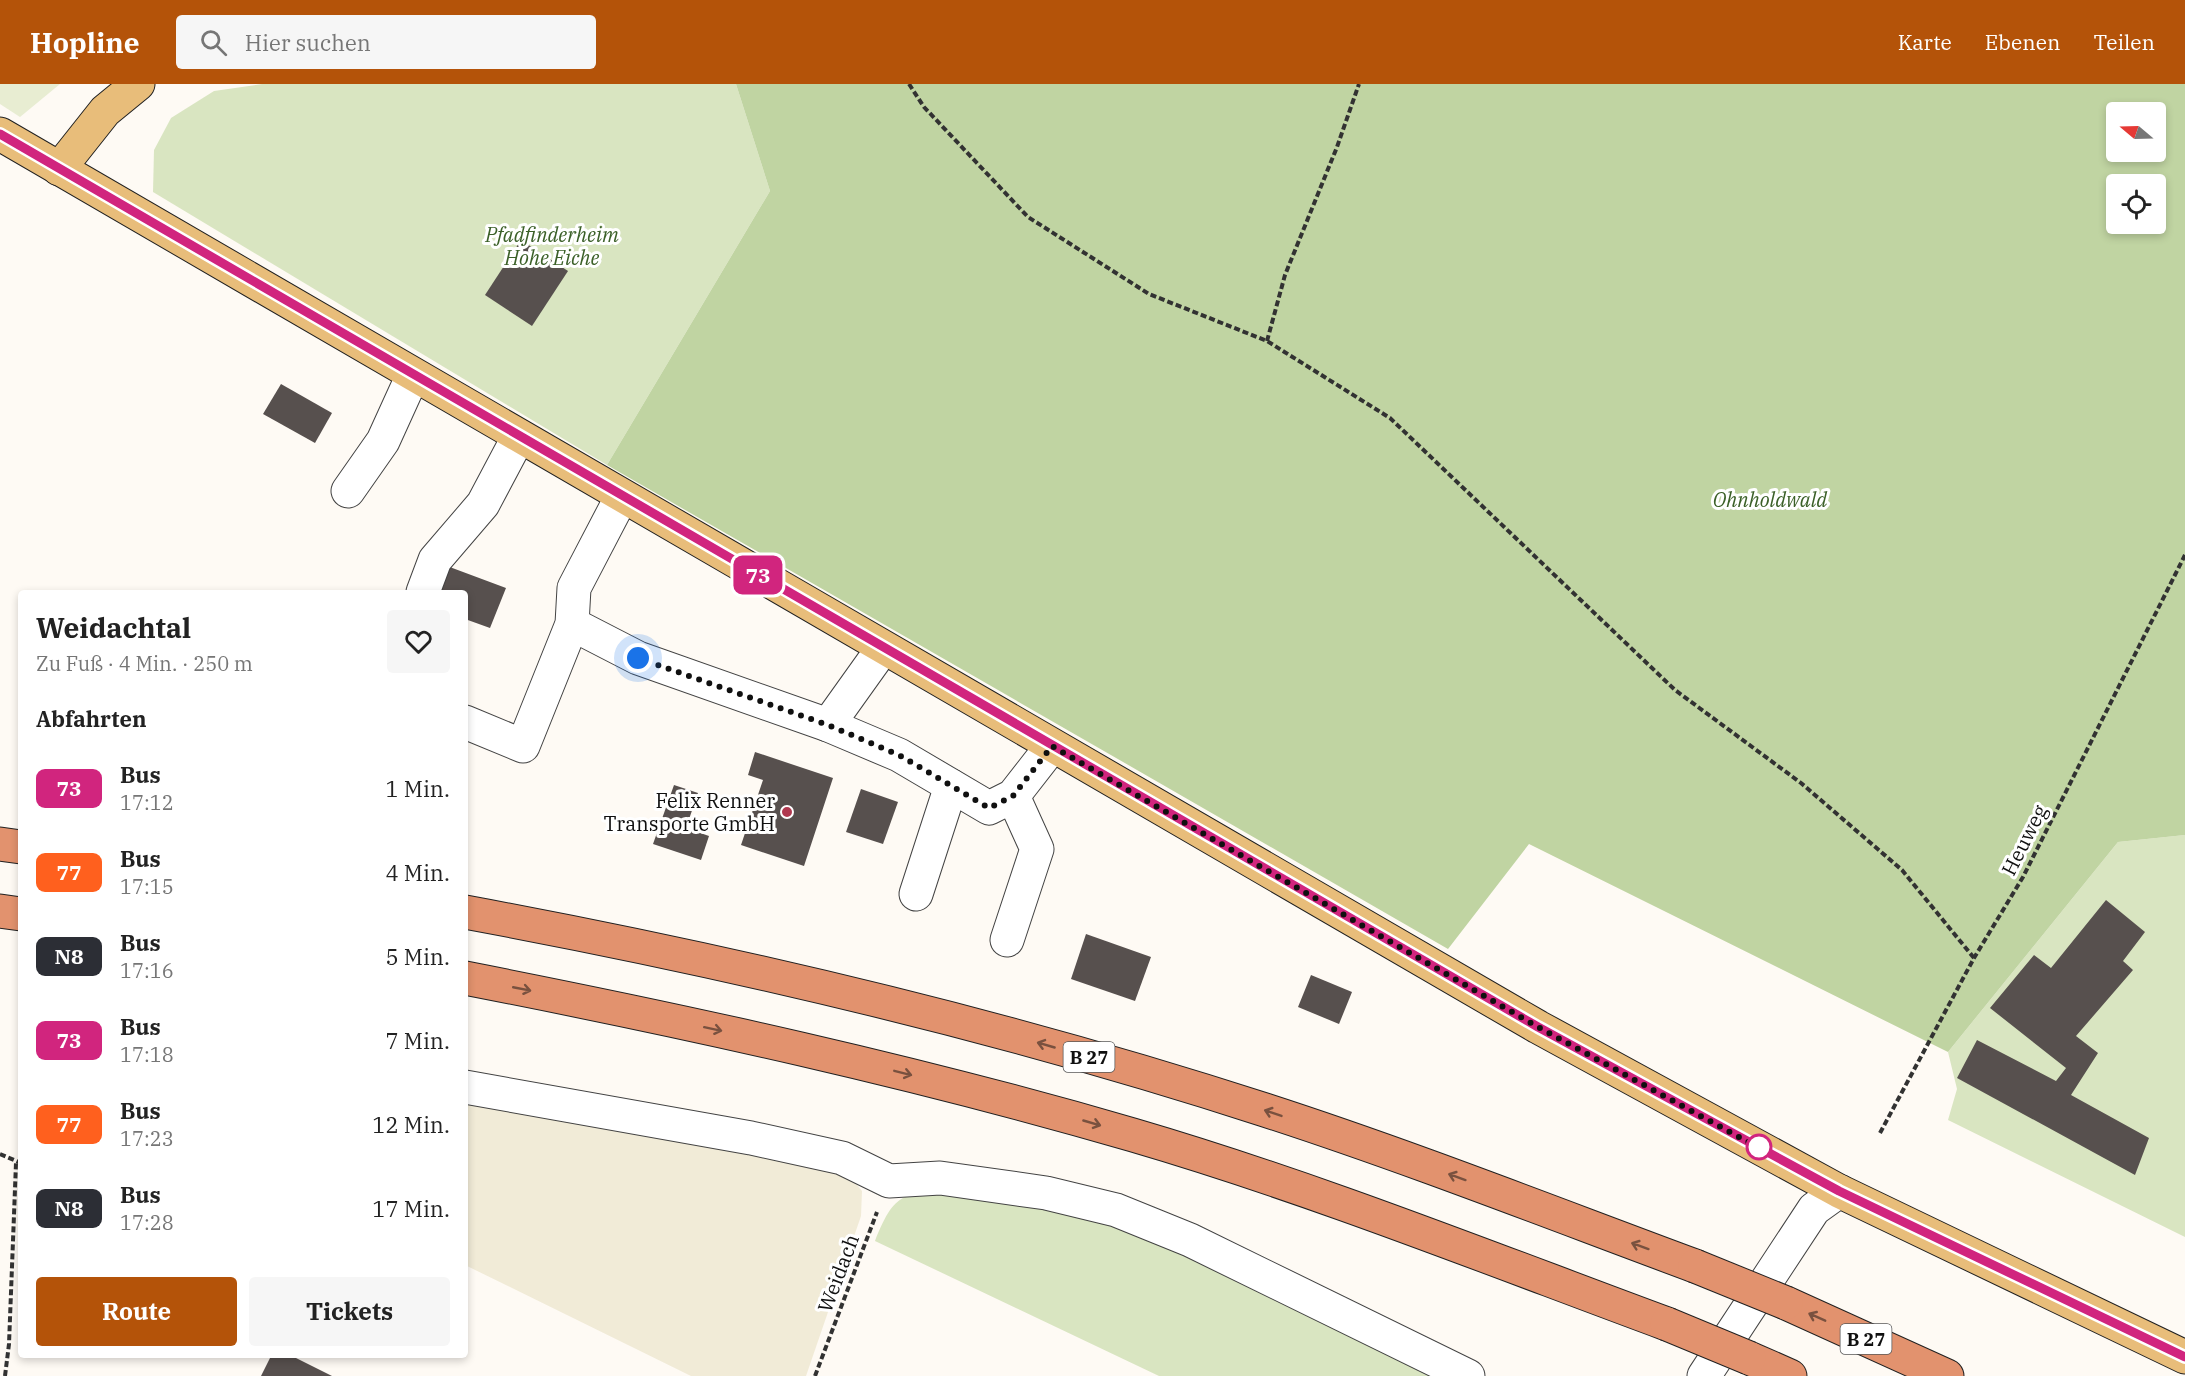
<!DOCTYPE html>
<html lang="de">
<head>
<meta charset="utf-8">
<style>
  :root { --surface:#fff; --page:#f6f6f6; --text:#222; --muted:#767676; --accent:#b45309 }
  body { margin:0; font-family:"IBM Plex Serif",serif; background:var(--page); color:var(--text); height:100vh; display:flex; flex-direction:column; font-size:22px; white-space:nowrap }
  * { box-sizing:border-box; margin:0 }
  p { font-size:20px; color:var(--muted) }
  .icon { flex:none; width:33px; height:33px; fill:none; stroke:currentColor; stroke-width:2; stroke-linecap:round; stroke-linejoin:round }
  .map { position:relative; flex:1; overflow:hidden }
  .panel { position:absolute; left:18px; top:506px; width:450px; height:768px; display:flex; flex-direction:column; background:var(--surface); border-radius:6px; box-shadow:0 3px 9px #0003 }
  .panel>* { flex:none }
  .badge { padding:0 12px; border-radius:9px; font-size:21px; line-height:39px }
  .needle { width:39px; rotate:289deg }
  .controls { position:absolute; left:2106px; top:18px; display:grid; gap:12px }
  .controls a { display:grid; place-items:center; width:60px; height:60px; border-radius:6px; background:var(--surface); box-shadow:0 3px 9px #0003; font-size:30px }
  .you { position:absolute; width:30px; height:30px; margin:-15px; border:4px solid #fff; border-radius:50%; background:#1a73e8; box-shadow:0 0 0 9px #1a73e833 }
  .map>.badge { position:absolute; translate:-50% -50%; box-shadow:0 0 0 3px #fff }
  h2 { padding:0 18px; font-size:22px; line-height:54px }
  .round { display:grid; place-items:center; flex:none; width:63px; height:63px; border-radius:6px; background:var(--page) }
  .headline { display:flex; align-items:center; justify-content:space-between; height:102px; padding:0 18px }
  h1 { font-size:28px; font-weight:700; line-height:45px }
  .action { display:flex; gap:12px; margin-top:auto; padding:12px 18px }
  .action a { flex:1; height:69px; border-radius:6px; background:var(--accent); color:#fff; font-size:24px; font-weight:700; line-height:69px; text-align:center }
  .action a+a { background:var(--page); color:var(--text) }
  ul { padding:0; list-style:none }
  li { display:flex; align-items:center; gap:18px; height:84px; padding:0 18px }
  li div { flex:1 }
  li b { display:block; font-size:22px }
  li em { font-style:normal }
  li .badge { min-width:66px; font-weight:700; text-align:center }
  header { display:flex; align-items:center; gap:36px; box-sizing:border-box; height:84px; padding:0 30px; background:var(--accent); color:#fff }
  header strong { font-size:28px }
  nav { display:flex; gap:33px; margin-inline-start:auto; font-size:21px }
  .search { width:420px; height:54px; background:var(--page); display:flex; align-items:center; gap:15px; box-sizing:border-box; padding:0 21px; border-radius:6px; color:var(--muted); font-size:22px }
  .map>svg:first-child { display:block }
  .farmland { fill:#f1ebd7 }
  .green { fill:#d9e5c1 }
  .forest { fill:#c0d4a2; fill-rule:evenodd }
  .pitch { fill:#e8edd2 }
  .building { fill:#57504e }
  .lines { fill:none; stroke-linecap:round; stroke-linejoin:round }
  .minor-casing { stroke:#434343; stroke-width:35 }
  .major-casing { stroke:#212121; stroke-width:35 }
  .highway-casing { stroke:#212121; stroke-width:35 }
  .path { stroke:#323232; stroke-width:4; stroke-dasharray:6 3; stroke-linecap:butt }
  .minor { stroke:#fff; stroke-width:33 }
  .major { stroke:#e8bd7a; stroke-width:33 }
  .highway { stroke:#e2926e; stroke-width:33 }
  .highway-bridge-casing { stroke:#212121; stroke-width:35; stroke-linecap:butt }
  .highway-bridge { stroke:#e2926e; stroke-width:33 }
  .oneway { stroke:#79513f }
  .line-casing { stroke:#fff; stroke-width:14 }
  .line { stroke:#d1257e; stroke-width:9 }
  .walk { stroke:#101010; stroke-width:6; stroke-dasharray:0 10.8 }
  .poi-dot { fill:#b0384f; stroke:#fff; stroke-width:2 }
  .stop-dot { fill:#fff; stroke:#d1257e; stroke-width:3 }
  .labels { text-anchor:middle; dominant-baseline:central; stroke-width:6; stroke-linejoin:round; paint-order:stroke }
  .shield { fill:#fff; stroke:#585858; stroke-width:1.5 }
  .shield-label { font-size:18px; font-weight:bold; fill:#101010 }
  .park-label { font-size:20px; font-style:italic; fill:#3b6028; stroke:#fff }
  .poi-label { font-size:20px; fill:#101010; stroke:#fff; text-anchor:end }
  .street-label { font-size:20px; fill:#101010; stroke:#fff }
</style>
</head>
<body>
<header>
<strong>Hopline</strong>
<div class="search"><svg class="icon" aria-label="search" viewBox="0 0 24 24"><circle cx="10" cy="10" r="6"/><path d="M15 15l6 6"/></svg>Hier suchen</div>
<nav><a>Karte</a><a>Ebenen</a><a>Teilen</a></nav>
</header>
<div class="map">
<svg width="2185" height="1292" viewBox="0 0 2185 1292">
  <rect width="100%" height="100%" fill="#fefaf4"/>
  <path class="farmland" d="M465 1013 848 1090 862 1107 861 1132 806 1292H691L465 1181Z"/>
  <g class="green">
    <path d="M262 0H736L770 107 607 381 153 108 154 66 171 34 214 7Z"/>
    <path d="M2185 751V1153L1948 1036 1957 1005 1948 968 2118 758Z"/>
    <path d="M949 1105 1119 1137 1445 1292H1159L875 1157C894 1110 901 1110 949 1105Z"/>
  </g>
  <path class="forest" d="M736 0H2185V751L2118 758 1948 968 1529 760 1448 865 607 381 770 107ZM2116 28H2156V68H2116ZM2116 100H2156V140H2116Z"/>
  <path class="pitch" d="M0 0H60L20 33 0 20Z"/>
  <g class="building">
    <path d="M521 156 568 187 532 242 485 211Z"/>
    <path d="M281 300 332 329 315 359 263 330Z"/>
    <path d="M447 482 506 504 490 544 465 535V508H437Z"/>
    <path d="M755 668 833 694 804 782 741 761 763 696 748 691Z"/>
    <path d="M674 701 698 709 686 744 709 752 701 776 653 760Z"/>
    <path d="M861 705 898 718 883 760 846 748Z"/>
    <path d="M2106 816 2145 848 2123 877 2133 886 2076 952 2098 969 2071 1011 2149 1054 2135 1091 1957 994 1977 956 2056 997 2066 984 1990 924 2034 871 2051 884Z"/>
    <path d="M1086 850 1151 873 1135 917 1071 895Z"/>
    <path d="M1311 891 1352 908 1339 940 1298 923Z"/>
    <path d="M272 1270H288L332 1292H261Z"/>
  </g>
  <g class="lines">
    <g class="minor-casing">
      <g id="minor">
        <path d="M348 407 383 357 413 291"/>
        <path d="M423 508 435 476 483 420 519 352"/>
        <path d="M572 540 638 574 828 641 899 671 989 724 1013 712 1052 662"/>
        <path d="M465 638 523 662 572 540 574 504 622 412"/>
        <path d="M828 641 883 564"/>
        <path d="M916 810 951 702"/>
        <path d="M1007 856 1037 765 1013 712"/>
        <path d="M465 1003 751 1054 842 1074 889 1097 940 1094 1046 1109 1116 1126 1190 1156 1468 1292"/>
        <path d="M1704 1292 1814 1125 1839 1107"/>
      </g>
    </g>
    <g class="major-casing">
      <g id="major">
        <path d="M0 50 1538 943 1839 1107 2185 1273"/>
        <path d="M59 85 105 27 138 0"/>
      </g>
    </g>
    <g class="highway-casing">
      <g id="highway">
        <path d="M0 760 21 763"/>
        <path d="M0 827 21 830"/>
        <path d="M465 828C735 878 1003 941 1265 1026 1410 1073 1552 1129 1695 1182"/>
        <path d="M465 894C690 938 913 987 1133 1051 1314 1104 1491 1175 1667 1240"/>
        <path d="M1786 1219 1947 1292"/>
        <path d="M1749 1274 1790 1292"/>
      </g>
    </g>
    <g class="path">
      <path d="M909 0 924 23 1028 133 1149 210 1267 257 1390 334 1675 606 1801 699 1902 786 1974 874"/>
      <path d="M1267 257 1285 191 1337 63 1359 0"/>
      <path d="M1880 1049 1974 874 2023 793 2185 471"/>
      <path d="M0 1070 21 1079"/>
      <path d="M5 1292 9 1260 16 1079"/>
      <path d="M815 1292 877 1128"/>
    </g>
    <use href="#minor" class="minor"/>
    <use href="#major" class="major"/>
    <use href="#highway" class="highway"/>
    <g class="highway-bridge-casing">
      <g id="highway-bridge">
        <path d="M1695 1182 1786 1219"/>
        <path d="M1667 1240 1749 1274"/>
      </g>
    </g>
    <use href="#highway-bridge" class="highway-bridge"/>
  </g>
  <defs><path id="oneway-shaft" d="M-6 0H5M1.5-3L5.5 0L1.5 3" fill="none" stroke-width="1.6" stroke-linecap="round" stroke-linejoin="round" transform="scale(1.5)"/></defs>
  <g class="oneway">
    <use href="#oneway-shaft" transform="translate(522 905) rotate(11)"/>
    <use href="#oneway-shaft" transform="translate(713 945) rotate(12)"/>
    <use href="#oneway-shaft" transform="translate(1046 961) rotate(-164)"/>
    <use href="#oneway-shaft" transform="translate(903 989) rotate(14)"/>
    <use href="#oneway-shaft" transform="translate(1273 1029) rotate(-161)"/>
    <use href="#oneway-shaft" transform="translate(1092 1039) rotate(16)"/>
    <use href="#oneway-shaft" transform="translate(1457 1093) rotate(-160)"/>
    <use href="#oneway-shaft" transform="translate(1640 1162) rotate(-160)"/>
    <use href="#oneway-shaft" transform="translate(1817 1233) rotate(-156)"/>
  </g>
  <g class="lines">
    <g class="line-casing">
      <path id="line" d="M0 50 1538 943 1839 1107 2185 1273"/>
    </g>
    <use href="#line" class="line"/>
    <path class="walk" d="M638 574 828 641 899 671 989 724 1013 712 1052 662 1538 943 1761 1065 1759 1063"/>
  </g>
  <circle class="poi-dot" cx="787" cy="728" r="6"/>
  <circle class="stop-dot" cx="1759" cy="1063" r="12"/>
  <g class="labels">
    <g class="shield">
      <rect x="1063.5" y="958" width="51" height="30" rx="4.5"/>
      <rect x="1840.5" y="1240" width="51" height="30" rx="4.5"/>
    </g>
    <g class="shield-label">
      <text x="1089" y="973">B 27</text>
      <text x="1866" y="1255">B 27</text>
    </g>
    <g class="park-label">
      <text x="552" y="150">Pfadfinderheim<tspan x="552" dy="23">Hohe Eiche</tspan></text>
      <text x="1770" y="415">Ohnholdwald</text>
    </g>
    <g class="poi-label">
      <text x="775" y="716">Felix Renner<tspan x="775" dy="23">Transporte GmbH</tspan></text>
    </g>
    <g class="street-label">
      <text transform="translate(2024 756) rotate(-63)">Heuweg</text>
      <text transform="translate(838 1189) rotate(-69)">Weidach</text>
    </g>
  </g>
</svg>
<div class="controls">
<a><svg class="needle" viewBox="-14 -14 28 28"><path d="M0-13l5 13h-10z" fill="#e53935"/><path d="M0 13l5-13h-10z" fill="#767676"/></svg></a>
<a><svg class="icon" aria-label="locate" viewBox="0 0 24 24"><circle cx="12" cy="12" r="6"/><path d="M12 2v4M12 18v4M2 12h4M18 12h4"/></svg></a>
</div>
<div class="you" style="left:638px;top:574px"></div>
<b class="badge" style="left:758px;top:491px;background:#d1257e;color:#fff">73</b>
<section class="panel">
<div class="headline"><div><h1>Weidachtal</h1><p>Zu Fuß · 4 Min. · 250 m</p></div><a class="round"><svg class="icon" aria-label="heart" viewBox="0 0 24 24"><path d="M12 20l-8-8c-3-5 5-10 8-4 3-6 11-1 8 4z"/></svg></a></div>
<h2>Abfahrten</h2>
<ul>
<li><span class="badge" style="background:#d1257e;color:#fff">73</span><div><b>Bus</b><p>17:12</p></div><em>1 Min.</em></li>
<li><span class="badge" style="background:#ff601e;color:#fff">77</span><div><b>Bus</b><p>17:15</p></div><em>4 Min.</em></li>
<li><span class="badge" style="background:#2c2e35;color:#fff">N8</span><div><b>Bus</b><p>17:16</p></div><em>5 Min.</em></li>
<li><span class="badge" style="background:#d1257e;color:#fff">73</span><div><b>Bus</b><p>17:18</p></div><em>7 Min.</em></li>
<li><span class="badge" style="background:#ff601e;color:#fff">77</span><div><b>Bus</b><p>17:23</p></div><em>12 Min.</em></li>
<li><span class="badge" style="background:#2c2e35;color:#fff">N8</span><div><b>Bus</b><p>17:28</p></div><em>17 Min.</em></li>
</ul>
<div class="action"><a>Route</a><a>Tickets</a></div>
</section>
</div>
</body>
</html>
